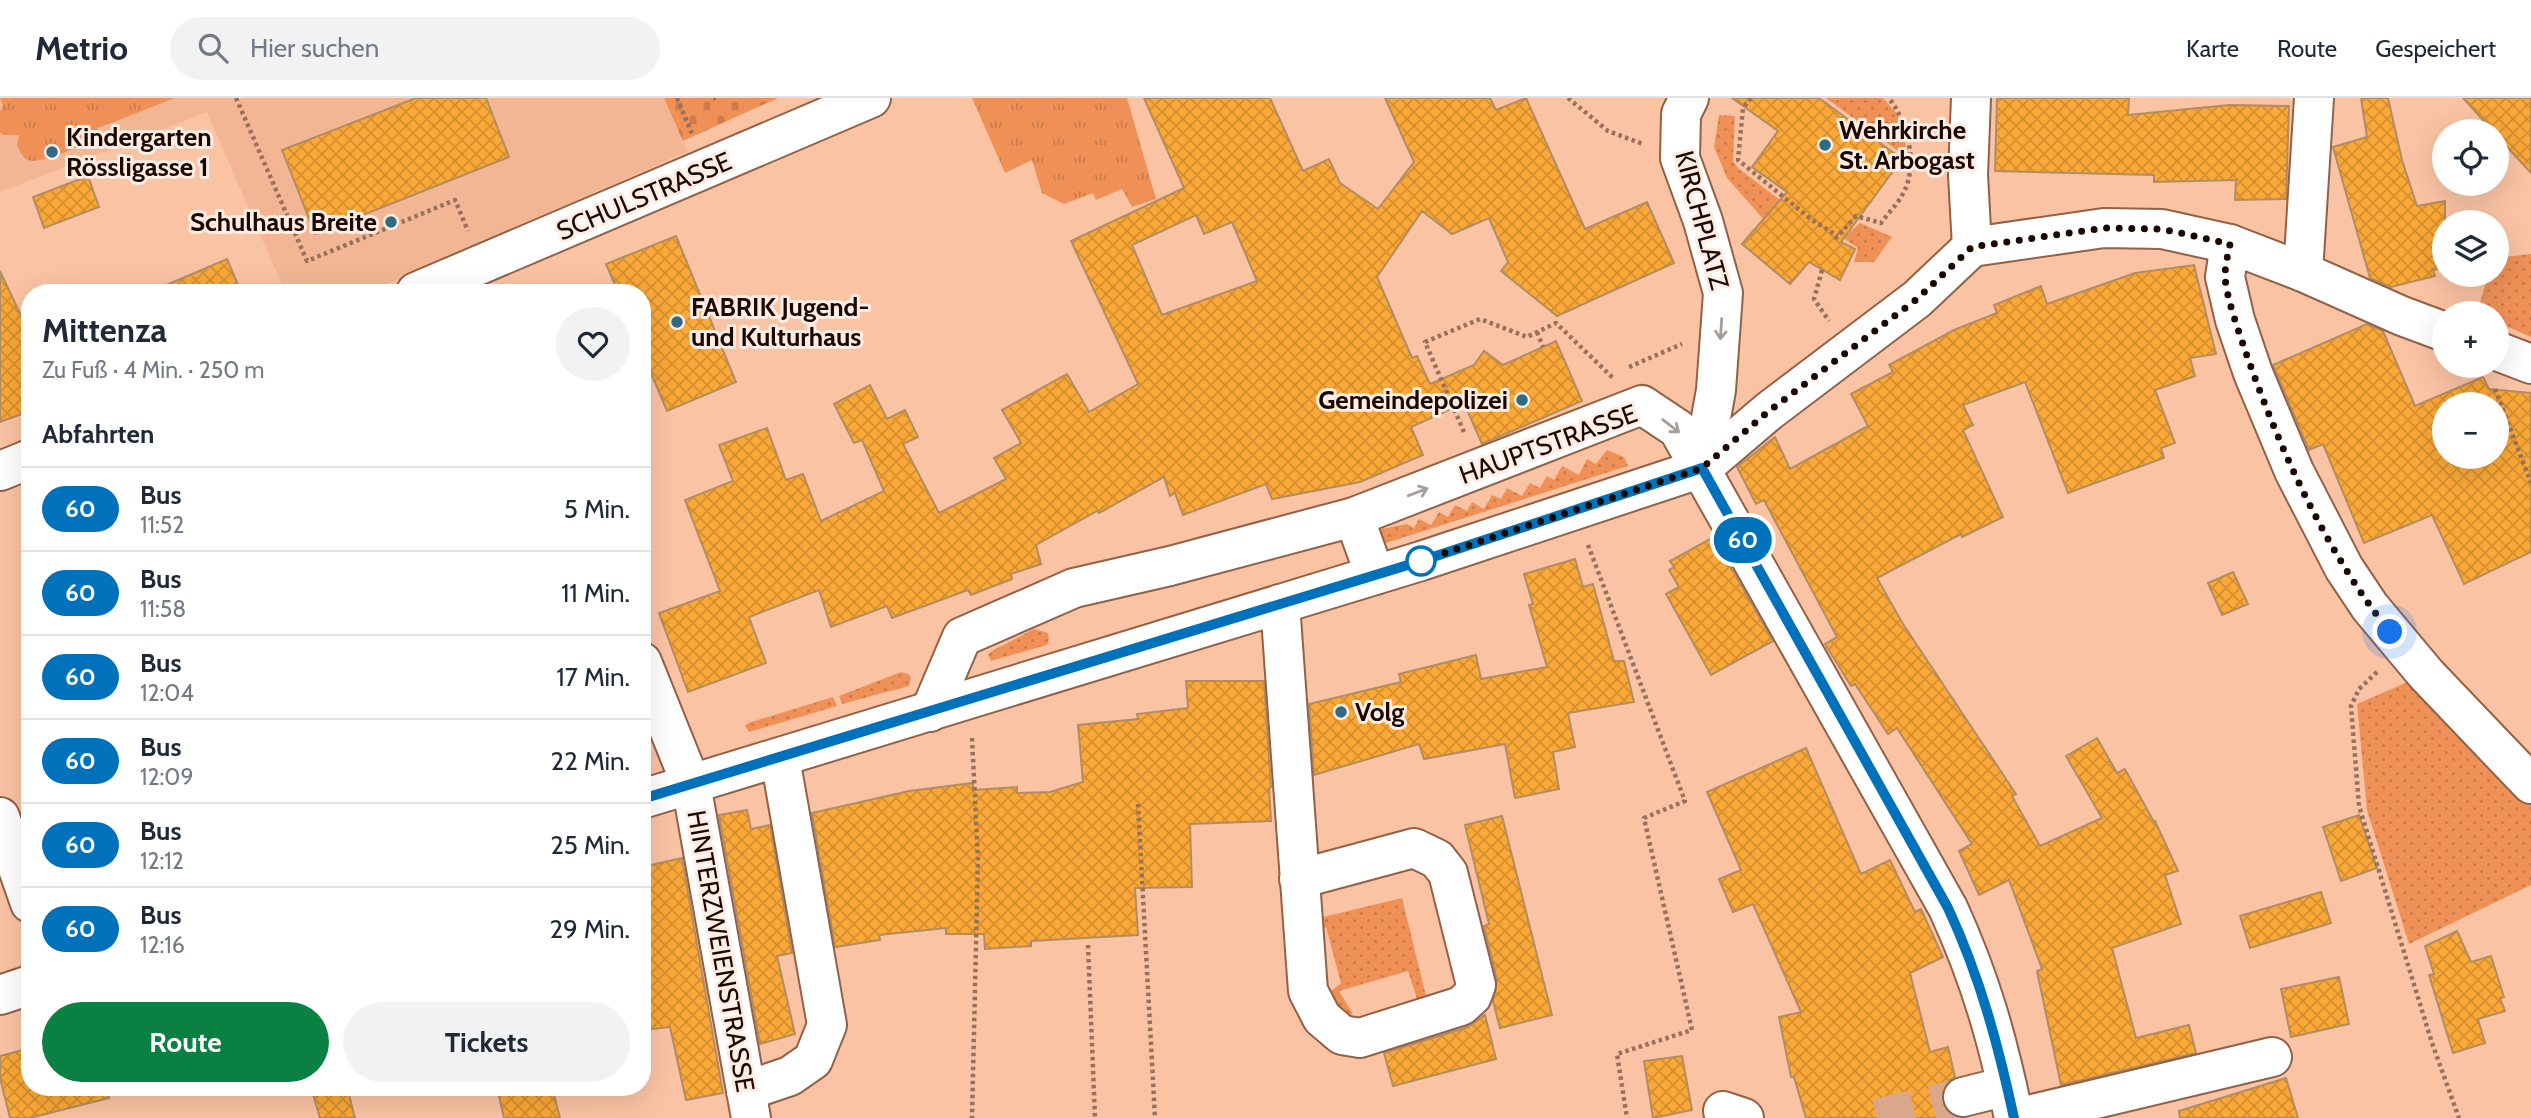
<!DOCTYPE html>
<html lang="de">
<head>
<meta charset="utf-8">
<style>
  :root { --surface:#fff; --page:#f2f2f3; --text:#1f2937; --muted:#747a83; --line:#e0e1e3; --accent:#0b8043 }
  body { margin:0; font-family:Cabin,sans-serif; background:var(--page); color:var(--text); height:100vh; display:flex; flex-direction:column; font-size:26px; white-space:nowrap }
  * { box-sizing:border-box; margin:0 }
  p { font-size:23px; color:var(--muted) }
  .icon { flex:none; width:38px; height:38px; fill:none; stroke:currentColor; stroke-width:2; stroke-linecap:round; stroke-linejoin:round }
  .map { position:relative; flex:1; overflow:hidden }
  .panel { position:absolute; left:21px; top:186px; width:630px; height:812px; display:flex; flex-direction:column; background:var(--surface); border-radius:28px; box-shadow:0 7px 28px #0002 }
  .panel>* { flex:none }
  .badge { padding:0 14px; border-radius:23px; font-size:24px; line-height:46px }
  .tools { position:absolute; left:2432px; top:21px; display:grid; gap:14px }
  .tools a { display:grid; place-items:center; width:77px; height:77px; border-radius:50%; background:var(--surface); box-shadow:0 7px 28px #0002; font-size:35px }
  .you { position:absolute; width:35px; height:35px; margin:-18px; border:5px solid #fff; border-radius:50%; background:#1a73e8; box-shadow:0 0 0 10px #1a73e833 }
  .map>.badge { position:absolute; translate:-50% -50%; box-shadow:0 0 0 4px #fff }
  h2 { padding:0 21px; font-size:26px; line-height:63px }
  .round { display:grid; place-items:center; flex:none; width:74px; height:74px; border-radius:37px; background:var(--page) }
  .overview { display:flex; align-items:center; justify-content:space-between; height:119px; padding:0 21px }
  h1 { font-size:33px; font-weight:800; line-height:52px }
  .cta { display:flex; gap:14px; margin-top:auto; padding:14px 21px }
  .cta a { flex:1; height:80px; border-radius:42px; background:var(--accent); color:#fff; font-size:28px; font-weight:800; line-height:80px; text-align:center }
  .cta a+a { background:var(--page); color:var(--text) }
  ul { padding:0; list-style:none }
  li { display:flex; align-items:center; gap:21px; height:84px; padding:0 21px; border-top:2px solid var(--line) }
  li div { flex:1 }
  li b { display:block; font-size:26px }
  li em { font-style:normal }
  li .badge { min-width:77px; font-weight:700; text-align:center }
  header { display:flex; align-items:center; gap:42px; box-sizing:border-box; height:98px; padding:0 35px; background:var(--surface); border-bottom:2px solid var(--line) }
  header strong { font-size:33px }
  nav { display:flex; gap:38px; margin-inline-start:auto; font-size:24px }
  .search { width:490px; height:63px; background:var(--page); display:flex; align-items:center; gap:18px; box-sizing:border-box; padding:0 24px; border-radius:38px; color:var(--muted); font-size:26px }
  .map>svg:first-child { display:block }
  .built { fill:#f3b694 }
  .grass { fill:url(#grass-dots) }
  .cemetery { fill:url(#cemetery-stones) }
  .park { fill:url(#park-tufts) }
  .building { fill:url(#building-cross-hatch); stroke:#b38d61; stroke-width:2; fill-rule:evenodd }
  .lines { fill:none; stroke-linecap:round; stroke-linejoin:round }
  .minor-tunnel { stroke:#d9a78c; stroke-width:38; stroke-dasharray:38 19; stroke-linecap:butt }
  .minor-casing { stroke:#926146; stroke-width:42 }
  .path { stroke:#98715c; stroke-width:4.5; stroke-dasharray:3.5 3.5; stroke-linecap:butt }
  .minor { stroke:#fff; stroke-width:38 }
  .oneway { stroke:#a49d99 }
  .line-casing { stroke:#fff; stroke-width:16 }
  .line { stroke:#0072bc; stroke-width:10 }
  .walk { stroke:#1b0901; stroke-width:7; stroke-dasharray:0 12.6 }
  .poi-dot { fill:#316a83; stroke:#feede4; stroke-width:2.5 }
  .stop-dot { fill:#fff; stroke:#0072bc; stroke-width:3.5 }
  .labels { text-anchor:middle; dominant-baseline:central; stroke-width:6; stroke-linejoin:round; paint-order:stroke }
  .poi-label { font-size:26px; font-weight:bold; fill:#1b0901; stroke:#feede4; text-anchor:start }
  .street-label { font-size:26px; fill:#1b0901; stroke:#feede4 }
</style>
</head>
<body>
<header>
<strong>Metrio</strong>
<div class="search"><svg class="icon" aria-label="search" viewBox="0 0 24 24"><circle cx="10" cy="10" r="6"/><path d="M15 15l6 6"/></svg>Hier suchen</div>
<nav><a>Karte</a><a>Route</a><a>Gespeichert</a></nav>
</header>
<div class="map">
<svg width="2531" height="1020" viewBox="0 0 2531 1020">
  <defs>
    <pattern id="grass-dots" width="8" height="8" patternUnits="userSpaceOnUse" patternTransform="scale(1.75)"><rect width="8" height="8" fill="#ef9057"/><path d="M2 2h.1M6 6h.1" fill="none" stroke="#cc7b4a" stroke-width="1.8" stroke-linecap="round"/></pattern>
    <pattern id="cemetery-stones" width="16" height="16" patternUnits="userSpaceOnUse" patternTransform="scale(1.75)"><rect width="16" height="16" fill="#ef9057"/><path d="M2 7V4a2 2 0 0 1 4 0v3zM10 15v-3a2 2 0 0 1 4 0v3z" fill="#cc7b4a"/></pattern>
    <pattern id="park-tufts" width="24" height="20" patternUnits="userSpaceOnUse" patternTransform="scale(1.75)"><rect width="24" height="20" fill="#ef9057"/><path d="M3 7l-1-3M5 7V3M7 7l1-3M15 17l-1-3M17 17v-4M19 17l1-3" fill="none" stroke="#cc7b4a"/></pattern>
    <pattern id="building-cross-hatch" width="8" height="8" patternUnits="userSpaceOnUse" patternTransform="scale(1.75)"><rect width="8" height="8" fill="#faa837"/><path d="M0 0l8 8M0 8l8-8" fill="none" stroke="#d68f2f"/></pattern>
  </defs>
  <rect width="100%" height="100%" fill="#fac3a4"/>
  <path class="built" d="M0 0H664L688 53 369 194H285L207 14 0 94Z"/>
  <g class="grass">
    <path d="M1826 0H1883L1898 17 1909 61Z"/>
    <path d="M1719 17 1735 18 1733 63 1738 70 1817 130 1765 123 1727 80 1714 49Z"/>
    <path d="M1860 125 1892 139 1874 164H1854L1858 150 1843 140Z"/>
    <path d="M2531 156V239L2497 224V215H2477L2488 177H2497V160Z"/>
    <path d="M1607 352 1624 359 1628 368 1386 445 1380 443 1378 437 1382 431 1407 426 1414 430 1419 421 1431 427 1439 414 1448 419 1455 407 1467 413 1472 404 1484 411 1492 397 1501 401 1507 390 1522 398 1530 385 1540 390 1547 378 1554 382 1562 368 1579 377 1587 361 1596 366Z"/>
    <path d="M1034 531 1048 535 1049 542 1047 547 991 563 988 557 992 553Z"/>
    <path d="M901 574 908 576 911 579 909 588 842 606 839 598Z"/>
    <path d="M2426 576 2531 686V787L2409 846 2367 712 2357 606Z"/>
    <path d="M833 599 837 608 749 634 745 628 748 625Z"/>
    <path d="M1402 800 1426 898 1417 901 1408 873 1339 893 1353 916 1347 917 1323 900 1341 885 1326 829 1308 844 1311 822Z"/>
  </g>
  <path class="cemetery" d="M664 0H778L683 43Z"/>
  <g class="park">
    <path d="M0 0H175L98 30 91 43C78 48 38 69 26 61 22 58 19 52 17 47L19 37H3L0 34V14L3 7Z"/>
    <path d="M972 0H1127L1156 101 1132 109 1122 91 1096 102 1093 95 1064 106 1042 95 1032 62 1005 75Z"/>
  </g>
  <g class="building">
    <path d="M416 0H486L509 59 315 136 282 52Z"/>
    <path d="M1144 0H1270L1303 73 1329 61 1340 85 1378 111 1414 64 1385 0H1490L1496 12 1526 0 1585 131 1647 104 1674 165 1557 218 1501 173 1508 164 1489 120 1452 136 1422 113 1377 179 1412 260 1417 258 1430 286 1474 267 1484 253 1503 267 1556 243 1582 303 1482 346 1464 305 1411 329 1423 357 1360 384 1272 401 1266 386 1183 417 1175 395 1170 398 1164 379 1099 415 1097 413 1036 447 1041 466 1011 476 1012 481 971 497 968 492 892 520 887 508 831 529 819 492 749 519 766 565 688 594 659 515 720 493 685 402 733 383 719 347 767 330 786 382 803 376 821 423 884 393 862 342 854 345 834 306 870 287 887 321 905 312 918 339 903 346 939 415 1006 381 994 360 1021 345 1002 312 1067 276 1089 314 1138 286 1071 143 1184 90ZM1196 117 1204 136 1232 124 1257 183 1162 217 1132 147Z"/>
    <path d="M1732 0H1819L1902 61 1841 144 1855 151 1840 182 1809 164 1790 186 1742 146 1787 94 1752 69 1778 33Z"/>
    <path d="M1997 0H2129L2128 17 2229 7 2289 8 2286 101 2235 102 2236 82 2154 84V77L1995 73Z"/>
    <path d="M2361 0H2388L2402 62 2417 108 2445 103V170L2433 172 2435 178 2391 189 2370 180 2333 49 2367 39Z"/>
    <path d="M2463 0H2531V75L2497 38V33H2493Z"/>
    <path d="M88 78 99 109 44 130 33 99Z"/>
    <path d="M676 138 736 284 667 313 642 254V194H618L606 166Z"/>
    <path d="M227 161 241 194H150Z"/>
    <path d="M2194 167 2216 256 2190 260 2195 278 2155 292 2175 345 2161 350 2164 360 2068 395 2025 284 1963 307 1973 327 1963 332 2003 419 1962 439 1961 436 1877 480 1903 526 2016 696 2012 698 2040 748 2102 720 2066 658 2097 640 2117 675 2125 671 2154 724 2155 723 2178 773 2165 777 2181 826 2112 850 2136 940 2189 927 2196 955 2061 987 2037 873 2042 871 2009 782 1979 797 1959 753 1972 746 1897 630 1888 636 1855 586 1851 588 1825 546 1837 539 1764 402 1756 406 1737 369 1775 339 1790 371 1868 328 1851 296 1893 274 1889 267 1954 232 1997 215 1994 207 2041 188 2047 206 2135 175Z"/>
    <path d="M0 173 30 237V313L0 324Z"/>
    <path d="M2367 226 2383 233 2415 308 2483 279 2489 291 2531 295V454L2464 486 2432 417 2364 445 2323 346 2309 352 2273 267ZM2445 306H2497V359H2445Z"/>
    <path d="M1712 440 1715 446 1717 445 1773 543 1711 577 1666 496 1679 489 1669 472 1674 469 1670 463Z"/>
    <path d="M1575 461 1583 489 1593 486 1614 563H1624L1634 604 1568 615 1575 649 1553 654 1559 691 1515 700 1505 646 1424 661 1419 646 1314 677 1309 606 1401 584 1399 576 1476 557 1481 581 1547 569 1529 507 1533 506 1524 476Z"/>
    <path d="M2233 474 2248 506 2222 517 2208 485Z"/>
    <path d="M1186 583H1264L1271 689 1269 690 1271 723 1190 726 1192 789 1135 790 1138 837 1031 843V848L985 851 984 836H946V830L879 837 880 842 835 849 812 715 909 693 973 685V692L1017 689V695L1050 694 1083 684 1078 627 1138 621 1137 616 1188 610Z"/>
    <path d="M1806 650 1861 776 1890 762 1915 814 1921 811 1943 859 1910 875 1930 954 1948 949 1955 979 1947 984 1942 992V1004L1947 1014 1957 1020H1806L1794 979H1791L1779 919 1801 914 1753 806 1733 814 1719 781 1741 772 1707 694Z"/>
    <path d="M747 712 751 731 770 727 792 855 777 858 795 936 760 946 719 717Z"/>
    <path d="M2359 717 2377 770 2341 783 2323 729Z"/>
    <path d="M1502 718 1552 917 1500 930 1493 903 1497 882 1484 828 1489 826 1465 727Z"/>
    <path d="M682 760 723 995 686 1002 670 929 642 932V769Z"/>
    <path d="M2321 794 2331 825 2250 850 2240 818Z"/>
    <path d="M2457 833 2471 864 2491 858 2504 899 2500 900 2505 913 2478 921 2485 945 2453 955 2429 877 2434 876 2425 848Z"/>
    <path d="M2339 879 2349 926 2291 939 2281 891Z"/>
    <path d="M1485 917 1496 961 1393 988 1384 955 1468 929Z"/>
    <path d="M30 950V989H108L109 1000 30 1020H10L0 980V958Z"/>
    <path d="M1682 958 1692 1012 1653 1020 1644 963Z"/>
    <path d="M2286 980 2298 1020H2180L2179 1013Z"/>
    <path d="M311 989H347L355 1020H320Z"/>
    <path d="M497 989H552L560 1020H504Z"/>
  </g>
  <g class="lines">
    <path class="minor-tunnel" d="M1877 1020 1963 999"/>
    <g class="minor-casing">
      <g id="minor">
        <path d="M1689 0 1681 16 1680 60 1703 123 1723 195 1716 292 1702 370"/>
        <path d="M1971 0 1968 77 1972 149"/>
        <path d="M2230 146 2225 179 2235 222 2253 275 2294 373 2344 470 2370 509 2426 576 2531 686"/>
        <path d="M2303 174 2314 0"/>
        <path d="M416 194 871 0"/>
        <path d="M2497 253 2531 266"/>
        <path d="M0 373 30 361"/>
        <path d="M1354 419 1642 307 1678 331 1948 810C1981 882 1998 943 2014 1020"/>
        <path d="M1280 506 1308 893 1322 920 1342 937 1360 940 1461 908 1472 898 1476 887 1448 775 1437 761 1414 750 1299 781"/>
        <path d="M642 564 691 686 751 1020"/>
        <path d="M930 614 962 539 1074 490 1170 468 1354 419 1375 477"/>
        <path d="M642 701 1421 463 1702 370 1769 313 1917 201 1972 149 2104 130 2162 131 2230 146 2303 174 2402 218 2445 234"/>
        <path d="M0 719 30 805"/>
        <path d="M0 897 30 887"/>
        <path d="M746 993 790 978 813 962 827 927 780 660"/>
        <path d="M1963 999 2007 988"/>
        <path d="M1723 1013 1744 1020"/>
        <path d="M2016 1020 2272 959"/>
      </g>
    </g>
    <g class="path">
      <path d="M236 0 307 163 455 102 468 133"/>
      <path d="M677 0 693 38"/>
      <path d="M713 0H716"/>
      <path d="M1568 0 1608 33 1643 46"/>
      <path d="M1751 0 1743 10 1738 62 1812 122 1838 138"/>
      <path d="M1835 141 1856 118 1881 125C1887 116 1896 108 1901 99 1920 70 1908 25 1889 0"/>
      <path d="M1822 172 1814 201 1829 223"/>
      <path d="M1537 234 1543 249"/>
      <path d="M1629 269 1682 246"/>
      <path d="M2495 291 2531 385"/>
      <path d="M1464 334 1425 244 1480 221 1527 239 1556 225 1613 280"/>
      <path d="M1588 447 1685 703 1644 720 1692 932 1617 956 1627 1020"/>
      <path d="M2377 574 2359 591 2351 608 2359 708 2432 945 2459 1020"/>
      <path d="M972 640 978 762 972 1020"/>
      <path d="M1138 706 1155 1020"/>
      <path d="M1088 847 1095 1020"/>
    </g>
    <use href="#minor" class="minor"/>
  </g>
  <defs><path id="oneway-shaft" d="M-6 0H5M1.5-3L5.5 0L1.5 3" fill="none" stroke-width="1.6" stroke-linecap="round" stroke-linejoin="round" transform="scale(1.75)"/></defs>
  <g class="oneway">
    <use href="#oneway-shaft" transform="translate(1721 231) rotate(94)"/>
    <use href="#oneway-shaft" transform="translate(1671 328) rotate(38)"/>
    <use href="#oneway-shaft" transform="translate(1418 394) rotate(-21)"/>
  </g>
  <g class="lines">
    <g class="line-casing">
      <path id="line" d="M642 701 1421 463 1702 370 1948 810C1980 879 1998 946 2014 1020"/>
    </g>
    <use href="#line" class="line"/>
    <path class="walk" d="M1421 463 1702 370 1769 313 1917 201 1972 149 2104 130 2162 131 2230 146C2228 156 2225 168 2225 178 2226 199 2239 234 2246 255 2280 352 2326 454 2390 534"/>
  </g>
  <g class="poi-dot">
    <circle cx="1825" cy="47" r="7"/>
    <circle cx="52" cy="54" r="7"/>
    <circle cx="391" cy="124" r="7"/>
    <circle cx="677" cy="224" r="7"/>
    <circle cx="1522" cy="302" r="7"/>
    <circle cx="1341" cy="614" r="7"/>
  </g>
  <circle class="stop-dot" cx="1421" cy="463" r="14"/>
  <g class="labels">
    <g class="poi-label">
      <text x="1839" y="32">Wehrkirche<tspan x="1839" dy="30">St. Arbogast</tspan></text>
      <text x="66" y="39">Kindergarten<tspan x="66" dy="30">Rössligasse 1</tspan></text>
      <text x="377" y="124" text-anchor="end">Schulhaus Breite</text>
      <text x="691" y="209">FABRIK Jugend-<tspan x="691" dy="30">und Kulturhaus</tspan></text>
      <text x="1508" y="302" text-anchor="end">Gemeindepolizei</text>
      <text x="1355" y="614">Volg</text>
    </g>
    <g class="street-label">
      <text transform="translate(644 98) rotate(-23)">SCHULSTRASSE</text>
      <text transform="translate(1702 122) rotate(75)">KIRCHPLATZ</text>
      <text transform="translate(1548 346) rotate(-20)">HAUPTSTRASSE</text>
      <text transform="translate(721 853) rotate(80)">HINTERZWEIENSTRASSE</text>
    </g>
  </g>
</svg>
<div class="tools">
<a><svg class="icon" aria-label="locate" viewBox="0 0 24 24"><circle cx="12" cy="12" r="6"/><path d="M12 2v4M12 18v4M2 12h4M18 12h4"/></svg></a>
<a><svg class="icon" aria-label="layers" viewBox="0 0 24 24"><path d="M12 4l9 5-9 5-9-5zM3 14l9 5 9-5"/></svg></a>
<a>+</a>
<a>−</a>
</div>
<div class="you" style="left:2390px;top:534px"></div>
<b class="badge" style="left:1743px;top:442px;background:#0072bc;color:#fff">60</b>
<section class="panel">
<div class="overview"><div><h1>Mittenza</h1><p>Zu Fuß · 4 Min. · 250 m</p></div><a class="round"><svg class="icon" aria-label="heart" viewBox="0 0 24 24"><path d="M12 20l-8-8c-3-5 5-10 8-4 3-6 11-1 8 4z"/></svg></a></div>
<h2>Abfahrten</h2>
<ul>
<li><span class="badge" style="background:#0072bc;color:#fff">60</span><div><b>Bus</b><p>11:52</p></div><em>5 Min.</em></li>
<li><span class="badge" style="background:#0072bc;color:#fff">60</span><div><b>Bus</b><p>11:58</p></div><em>11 Min.</em></li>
<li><span class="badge" style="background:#0072bc;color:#fff">60</span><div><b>Bus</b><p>12:04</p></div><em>17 Min.</em></li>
<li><span class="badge" style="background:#0072bc;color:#fff">60</span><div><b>Bus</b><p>12:09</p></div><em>22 Min.</em></li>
<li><span class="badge" style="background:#0072bc;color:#fff">60</span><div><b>Bus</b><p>12:12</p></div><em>25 Min.</em></li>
<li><span class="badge" style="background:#0072bc;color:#fff">60</span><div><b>Bus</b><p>12:16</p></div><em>29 Min.</em></li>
</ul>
<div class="cta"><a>Route</a><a>Tickets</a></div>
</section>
</div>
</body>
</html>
